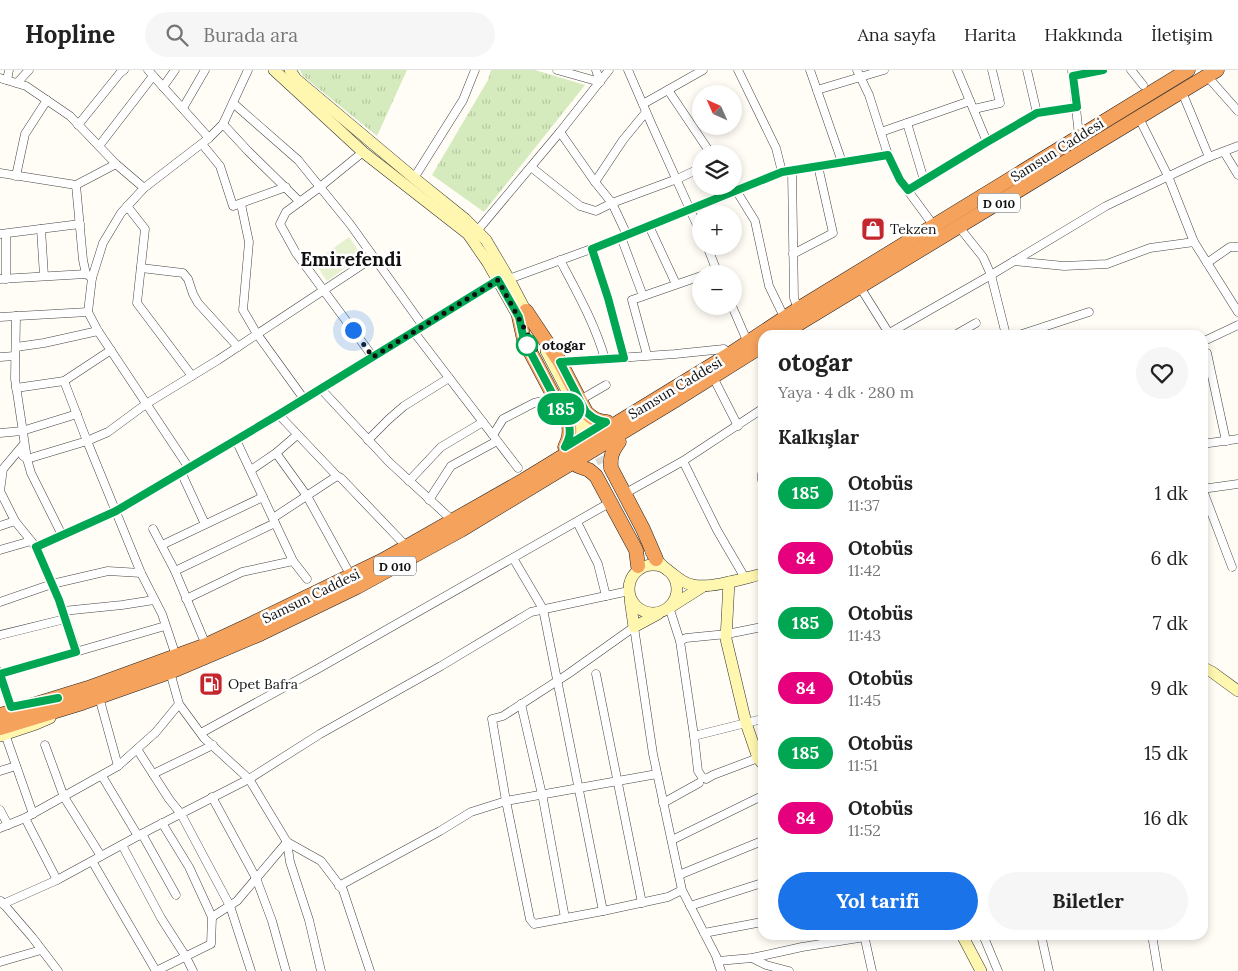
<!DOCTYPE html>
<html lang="tr">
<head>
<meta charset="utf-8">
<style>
  :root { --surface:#fff; --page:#f6f6f6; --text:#222; --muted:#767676; --line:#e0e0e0; --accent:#1a73e8 }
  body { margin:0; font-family:Lora,serif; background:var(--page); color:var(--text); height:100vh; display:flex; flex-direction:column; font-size:19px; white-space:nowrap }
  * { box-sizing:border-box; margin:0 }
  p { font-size:16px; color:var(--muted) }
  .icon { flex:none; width:28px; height:28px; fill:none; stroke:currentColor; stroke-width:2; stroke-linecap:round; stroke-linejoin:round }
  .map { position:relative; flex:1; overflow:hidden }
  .side { position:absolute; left:758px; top:260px; width:450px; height:610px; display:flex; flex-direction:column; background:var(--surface); border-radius:15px; box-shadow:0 2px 8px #0003 }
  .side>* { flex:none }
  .badge { padding:0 10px; border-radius:16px; font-size:18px; line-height:32px }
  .needle { width:32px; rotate:315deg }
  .controls { position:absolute; left:692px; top:15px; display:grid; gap:10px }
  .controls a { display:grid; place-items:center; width:50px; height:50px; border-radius:50%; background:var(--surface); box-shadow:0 2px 8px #0003; font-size:25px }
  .you { position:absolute; width:25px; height:25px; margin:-12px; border:4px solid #fff; border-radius:50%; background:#1a73e8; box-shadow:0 0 0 8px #1a73e833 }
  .map>.badge { position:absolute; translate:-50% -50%; box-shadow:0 0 0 2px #fff }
  h2 { padding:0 20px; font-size:19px; line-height:45px }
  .round { display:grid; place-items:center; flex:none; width:52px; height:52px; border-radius:26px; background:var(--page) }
  .head { display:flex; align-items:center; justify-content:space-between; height:85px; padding:0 20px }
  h1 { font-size:24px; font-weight:700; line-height:38px }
  .action { display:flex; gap:10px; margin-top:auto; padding:10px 20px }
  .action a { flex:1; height:58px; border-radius:30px; background:var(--accent); color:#fff; font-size:20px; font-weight:700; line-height:58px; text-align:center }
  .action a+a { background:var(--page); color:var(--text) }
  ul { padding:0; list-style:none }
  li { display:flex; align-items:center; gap:15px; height:65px; padding:0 20px }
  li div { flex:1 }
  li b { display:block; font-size:19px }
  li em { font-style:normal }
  li .badge { min-width:55px; font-weight:700; text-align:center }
  header { display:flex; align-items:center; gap:30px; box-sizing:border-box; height:70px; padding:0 25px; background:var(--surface); border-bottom:1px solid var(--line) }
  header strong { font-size:24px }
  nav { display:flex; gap:28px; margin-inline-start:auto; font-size:18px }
  .search { width:350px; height:45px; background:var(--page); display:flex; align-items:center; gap:12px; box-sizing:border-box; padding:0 18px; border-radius:28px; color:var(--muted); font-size:19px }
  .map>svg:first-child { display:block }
  .grass { fill:url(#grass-tufts) }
  .pitch { fill:#e6f2cf }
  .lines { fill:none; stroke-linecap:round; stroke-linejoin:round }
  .secondary-tunnel { stroke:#dbdad3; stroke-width:11; stroke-dasharray:11 5.5; stroke-linecap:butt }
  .street-casing { stroke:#444; stroke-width:9 }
  .secondary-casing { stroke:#333; stroke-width:12 }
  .highway-casing { stroke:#222; stroke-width:15 }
  .street { stroke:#fff; stroke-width:8 }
  .secondary { stroke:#fff6b0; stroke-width:11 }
  .highway { stroke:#f5a25d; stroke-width:14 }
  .line-casing { stroke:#fff; stroke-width:11 }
  .line { stroke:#00a651; stroke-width:8 }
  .walk { stroke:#111; stroke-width:5; stroke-dasharray:0 9 }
  .stop-dot { fill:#fff; stroke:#00a651; stroke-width:2.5 }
  .labels { text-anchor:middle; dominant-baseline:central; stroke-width:5; stroke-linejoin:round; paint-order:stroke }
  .shield { fill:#fff; stroke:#585858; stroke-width:1 }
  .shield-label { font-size:12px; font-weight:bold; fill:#111 }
  .street-label { font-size:14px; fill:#111; stroke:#fff }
  .poi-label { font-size:14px; fill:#111; stroke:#fff; text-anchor:start }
  .stop-label { font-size:14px; font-weight:bold; fill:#111; stroke:#fff; text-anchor:start }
  .district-label { font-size:19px; font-weight:bold; fill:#111; stroke:#fff }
</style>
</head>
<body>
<header>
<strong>Hopline</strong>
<div class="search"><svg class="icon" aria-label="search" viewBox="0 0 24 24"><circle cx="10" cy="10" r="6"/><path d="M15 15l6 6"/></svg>Burada ara</div>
<nav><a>Ana sayfa</a><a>Harita</a><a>Hakkında</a><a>İletişim</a></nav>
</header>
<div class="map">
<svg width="1238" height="901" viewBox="0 0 1238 901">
  <defs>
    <pattern id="grass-tufts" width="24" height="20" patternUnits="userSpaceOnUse" patternTransform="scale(1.25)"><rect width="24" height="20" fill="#d5ebbd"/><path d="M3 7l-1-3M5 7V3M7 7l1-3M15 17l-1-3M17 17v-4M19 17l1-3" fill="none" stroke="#b6c8a1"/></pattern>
  </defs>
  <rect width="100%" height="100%" fill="#fffdf5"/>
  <g class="grass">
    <path d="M300 0H407L377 66 303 6Z"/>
    <path d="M491 0H535L585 15 484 142 432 105 488 10Z"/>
  </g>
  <path class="pitch" d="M349 167 362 186 327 211 314 192Z"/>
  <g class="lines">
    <path class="secondary-tunnel" d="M593 372 603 393"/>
    <g class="street-casing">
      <g id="street">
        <path d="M148 0 209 68"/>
        <path d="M557 0 600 12"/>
        <path d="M596 0 600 12"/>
        <path d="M628 0 651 53 701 164"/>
        <path d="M738 0 776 78 782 102"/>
        <path d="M810 0 842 92"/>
        <path d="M857 0 869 25 888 85 900 110 934 156"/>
        <path d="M957 0 987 72"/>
        <path d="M1027 0 1037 43"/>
        <path d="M1072 0 1079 66"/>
        <path d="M1131 0 1143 15"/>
        <path d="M1073 6 1103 0"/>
        <path d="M1207 6 1238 41"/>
        <path d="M0 8 26 16 70 46 116 94 144 118"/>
        <path d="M7 10 9 0"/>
        <path d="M17 13 29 0"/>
        <path d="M163 17 175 0"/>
        <path d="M668 20 711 84"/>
        <path d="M817 20 884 0"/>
        <path d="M1182 22 1209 87"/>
        <path d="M233 33 298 90 350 154 423 256"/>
        <path d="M643 34 703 0"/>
        <path d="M183 38 205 0"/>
        <path d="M974 39 1000 33 992 0"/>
        <path d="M1139 48 1168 106 1194 172 1238 242"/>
        <path d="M907 53 924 110"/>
        <path d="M223 54 248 81 300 132"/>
        <path d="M78 55 120 3 124 0"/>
        <path d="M560 62 595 112 612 133 677 109 701 98"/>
        <path d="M881 62 970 31"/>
        <path d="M202 74 220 96 233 136 286 117"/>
        <path d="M99 76 153 6"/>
        <path d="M363 82 320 117 286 142 280 154 296 183 373 287"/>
        <path d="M1224 82 1238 105"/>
        <path d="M531 97 580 136 596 141 612 133 627 165"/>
        <path d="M792 100 794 228 798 239"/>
        <path d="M0 103 76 115 116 94"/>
        <path d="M16 106 25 64 47 30"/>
        <path d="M414 108 463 30 475 0"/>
        <path d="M595 112 623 70 646 42"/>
        <path d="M76 115 83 190 86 204"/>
        <path d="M734 117 755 151 769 216 785 249"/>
        <path d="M908 121 987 72 1037 43 1077 37"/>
        <path d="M241 134 249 172 243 240 257 264 304 329"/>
        <path d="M127 136 145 159 137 233 192 306"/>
        <path d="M649 156 676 214"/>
        <path d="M959 157 983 187 991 205 1006 265"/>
        <path d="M41 159 44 206"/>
        <path d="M477 161 560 62 609 0"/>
        <path d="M0 164 80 154"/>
        <path d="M6 164V209"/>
        <path d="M621 167 643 226"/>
        <path d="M707 176 718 204"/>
        <path d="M592 179 608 228 624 287"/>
        <path d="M793 184 833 163 818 96"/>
        <path d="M560 190C577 222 595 254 605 289"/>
        <path d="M1014 191 1064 196 1107 194 1150 178 1194 172"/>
        <path d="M1207 193 1230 177H1238"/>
        <path d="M141 198 183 203 188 209 193 224 198 233 238 277"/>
        <path d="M706 204 717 200"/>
        <path d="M0 209 86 204 92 208"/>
        <path d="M860 217 890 265"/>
        <path d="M732 236 748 273"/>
        <path d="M16 246 15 309 27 389 87 371 108 362 146 334 218 290 374 187"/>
        <path d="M0 247 88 242"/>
        <path d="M414 262 518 398"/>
        <path d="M886 265 991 205 1106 136 1209 87 1238 76"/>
        <path d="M955 265 976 253"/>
        <path d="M1019 265 1089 242"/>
        <path d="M1202 272 1238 255"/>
        <path d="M16 277 44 273 98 261"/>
        <path d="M1202 283H1207L1226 371"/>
        <path d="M647 285 632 230 701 206"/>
        <path d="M0 287 15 286"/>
        <path d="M560 292 675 284 724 279 730 284"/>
        <path d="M64 311 87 371 141 503 162 544 176 586"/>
        <path d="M716 313 738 356"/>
        <path d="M16 318 64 311 111 280"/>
        <path d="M321 319 389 392 453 451"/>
        <path d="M580 330 606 315"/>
        <path d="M279 345 337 406 341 408 407 477"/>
        <path d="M0 363 22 361 77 344"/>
        <path d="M493 365 503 349 534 333 555 328"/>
        <path d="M236 370 293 491 307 509"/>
        <path d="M368 370 389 349 404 336 449 308"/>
        <path d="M24 374 3 399 0 421 15 451 36 477 59 530 77 582"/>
        <path d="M1202 374 1238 369"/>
        <path d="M276 383 307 426 351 506"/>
        <path d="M23 386 27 389 31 403 62 465"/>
        <path d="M683 391 717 460 745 508"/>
        <path d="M189 398 98 261 88 242 92 208 103 173 121 143 144 118 209 68 223 54 248 0"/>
        <path d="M251 400 276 383 297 365"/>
        <path d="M181 402 205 454"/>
        <path d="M762 404V410"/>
        <path d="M409 411 441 377 483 352"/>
        <path d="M1202 418 1232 497"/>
        <path d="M1202 419 1238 414"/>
        <path d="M624 424 683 391 762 339"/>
        <path d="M429 430 451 396 497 371"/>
        <path d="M273 448 337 406"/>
        <path d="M577 452 598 494 606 526"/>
        <path d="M0 456 15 451"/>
        <path d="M153 459 175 501 206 575"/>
        <path d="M162 475 263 427"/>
        <path d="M36 477 116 441 279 345 498 210 509 209 602 175 782 102 888 85"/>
        <path d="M0 480 31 471"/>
        <path d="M513 488 543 539 603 841"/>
        <path d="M175 501 275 453"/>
        <path d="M186 529 242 502 293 491"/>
        <path d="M0 532 52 514 108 501 141 503"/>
        <path d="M669 537 680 571 694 666 698 701 702 707 706 709 713 705 758 688"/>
        <path d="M63 541 122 535 154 530"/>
        <path d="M0 565 65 549"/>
        <path d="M680 571 686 568 727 564 762 557"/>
        <path d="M0 602 13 642"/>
        <path d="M170 602 179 634 204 668 249 709 287 772 321 791 343 820 370 901"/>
        <path d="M0 604 165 556"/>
        <path d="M596 604 642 833"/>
        <path d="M99 627 118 696"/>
        <path d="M521 634 543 729 565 848"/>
        <path d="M201 663 321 597 611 432"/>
        <path d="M5 664 33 744"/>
        <path d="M694 666 762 649"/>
        <path d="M45 675 64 727 101 786"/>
        <path d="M137 679 169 729 181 744 230 836 251 901"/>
        <path d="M0 701 16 696"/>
        <path d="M153 704 213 675"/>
        <path d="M102 706 138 766"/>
        <path d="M212 727 256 808 272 851 286 901"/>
        <path d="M663 733 699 713"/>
        <path d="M0 740 8 755"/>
        <path d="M25 748 57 810"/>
        <path d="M0 758 25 748 118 696 156 662 179 634"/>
        <path d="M142 764 176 825"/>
        <path d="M672 770 762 726"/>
        <path d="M287 772 290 792 309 850 321 901"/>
        <path d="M122 775 161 848 186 887 193 901"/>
        <path d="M92 791 156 901"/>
        <path d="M679 805 762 771"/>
        <path d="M339 816 440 761 471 742 506 731 657 704"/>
        <path d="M682 820 668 827 603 841 534 854 530 849 506 731 492 649 503 646 568 604 634 557 653 684 682 820 716 886 721 901"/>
        <path d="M1 831 32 867 58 901"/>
        <path d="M3 834 57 810 149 760 249 709 320 664 441 596 531 542 629 521"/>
        <path d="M690 836 762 813"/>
        <path d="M212 847 237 831 287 772"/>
        <path d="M704 863 762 852"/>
        <path d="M864 865 872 901"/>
        <path d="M983 865 998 901"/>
        <path d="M1041 865 1049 901"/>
        <path d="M1152 865 1158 901"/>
        <path d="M752 888 766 895 789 901"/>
        <path d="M718 891 752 888 802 877 865 867"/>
        <path d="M0 892 41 880"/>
        <path d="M156 901 211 874 212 847 189 797 162 753"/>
      </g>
    </g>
    <g class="secondary-casing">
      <g id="secondary">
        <path d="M274 0 363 82 468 164 488 193 522 253"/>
        <path d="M290 0 296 9 414 108 465 149 486 170 509 209 530 249"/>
        <path d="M546 281 586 357"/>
        <path d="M569 343 579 362"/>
        <path d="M651 482C657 491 664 498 673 504 679 509 685 514 693 515 711 519 745 508 762 504"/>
        <circle cx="653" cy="519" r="24"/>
        <path d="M729 512 726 569 746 653 758 688 762 693"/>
        <path d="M630 529 634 557 658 544"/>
        <path d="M672 536 702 517"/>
        <path d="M1202 597 1212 602 1238 621"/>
        <path d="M0 666 36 654 50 648"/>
        <path d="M962 865 981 901"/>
      </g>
    </g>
    <g class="highway-casing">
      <g id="highway">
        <path d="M526 241 560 292 586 342C593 349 597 351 607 352"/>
        <path d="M519 247 524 270 569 355C570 364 569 369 565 377"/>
        <path d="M780 265 1217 0"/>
        <path d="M619 372C612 381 610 387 611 398L643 459 656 489"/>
        <path d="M578 396 589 400 596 406 636 480 638 496"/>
        <path d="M0 645 88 618 206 575 249 555 383 490 524 410 730 284 798 239 1188 0"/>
        <path d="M0 658 82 633 170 602 260 564 357 517 461 460 674 331 762 276"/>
      </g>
    </g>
    <use href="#street" class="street"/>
    <use href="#secondary" class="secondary"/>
    <use href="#highway" class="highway"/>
  </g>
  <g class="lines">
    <g class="line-casing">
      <path id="line" d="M58 628 11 637 0 604 76 582 59 530 36 477 116 441 278 345 498 210 519 247 524 270 569 355C571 364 569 369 565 377L606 352C597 351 593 348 586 342L560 292 624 288 608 228 592 179 782 102 888 85 900 110 908 120 987 72 1037 43 1077 37 1073 6 1103 0"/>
    </g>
    <use href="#line" class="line"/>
    <path class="walk" d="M353 260 373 287 498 210 536 280 527 275"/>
  </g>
  <defs>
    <g id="shop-square" transform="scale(1.25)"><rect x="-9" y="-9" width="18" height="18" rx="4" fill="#c4262e" stroke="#fff"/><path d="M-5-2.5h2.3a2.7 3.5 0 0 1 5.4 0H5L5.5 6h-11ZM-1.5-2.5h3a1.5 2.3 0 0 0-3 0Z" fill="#fff"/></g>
    <g id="fuel-square" transform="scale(1.25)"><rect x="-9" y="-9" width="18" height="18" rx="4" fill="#c4262e" stroke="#fff"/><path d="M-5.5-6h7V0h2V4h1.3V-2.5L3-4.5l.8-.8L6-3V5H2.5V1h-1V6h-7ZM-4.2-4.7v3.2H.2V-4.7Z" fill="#fff"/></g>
  </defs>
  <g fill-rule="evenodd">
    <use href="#shop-square" x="873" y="159"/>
    <use href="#fuel-square" x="211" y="614"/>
  </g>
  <circle class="stop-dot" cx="527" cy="275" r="10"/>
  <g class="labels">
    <g class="shield">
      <rect x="978" y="123.5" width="42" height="19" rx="4"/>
      <rect x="374" y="486.5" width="42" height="19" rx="4"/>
    </g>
    <g class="shield-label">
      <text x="999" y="133">D 010</text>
      <text x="395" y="496">D 010</text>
    </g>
    <g class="street-label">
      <text transform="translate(1057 80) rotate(-32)">Samsun Caddesi</text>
      <text transform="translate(675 318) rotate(-31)">Samsun Caddesi</text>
      <text transform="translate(311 526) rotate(-26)">Samsun Caddesi</text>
    </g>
    <g class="poi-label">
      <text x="890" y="159">Tekzen</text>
      <text x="228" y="614">Opet Bafra</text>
    </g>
    <g class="stop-label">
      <text x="542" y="275">otogar</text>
    </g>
    <g class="district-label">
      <text x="351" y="189">Emirefendi</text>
    </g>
  </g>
</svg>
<div class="controls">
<a><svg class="needle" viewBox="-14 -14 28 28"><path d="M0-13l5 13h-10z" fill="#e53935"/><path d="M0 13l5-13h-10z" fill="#767676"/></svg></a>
<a><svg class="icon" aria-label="layers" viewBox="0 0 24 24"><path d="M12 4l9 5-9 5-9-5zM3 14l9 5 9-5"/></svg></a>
<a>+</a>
<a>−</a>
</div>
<div class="you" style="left:353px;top:260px"></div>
<b class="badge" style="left:561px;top:339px;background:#00a651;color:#fff">185</b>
<section class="side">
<div class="head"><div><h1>otogar</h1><p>Yaya · 4 dk · 280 m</p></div><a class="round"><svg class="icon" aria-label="heart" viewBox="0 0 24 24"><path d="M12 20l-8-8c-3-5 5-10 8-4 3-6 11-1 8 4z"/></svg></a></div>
<h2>Kalkışlar</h2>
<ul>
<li><span class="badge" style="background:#00a651;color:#fff">185</span><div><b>Otobüs</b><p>11:37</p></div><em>1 dk</em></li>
<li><span class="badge" style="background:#e6007e;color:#fff">84</span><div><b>Otobüs</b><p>11:42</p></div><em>6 dk</em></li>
<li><span class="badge" style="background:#00a651;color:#fff">185</span><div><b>Otobüs</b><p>11:43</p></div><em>7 dk</em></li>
<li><span class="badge" style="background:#e6007e;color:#fff">84</span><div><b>Otobüs</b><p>11:45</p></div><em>9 dk</em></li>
<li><span class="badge" style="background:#00a651;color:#fff">185</span><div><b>Otobüs</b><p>11:51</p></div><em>15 dk</em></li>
<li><span class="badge" style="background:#e6007e;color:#fff">84</span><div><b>Otobüs</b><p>11:52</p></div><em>16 dk</em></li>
</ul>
<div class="action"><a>Yol tarifi</a><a>Biletler</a></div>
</section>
</div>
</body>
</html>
